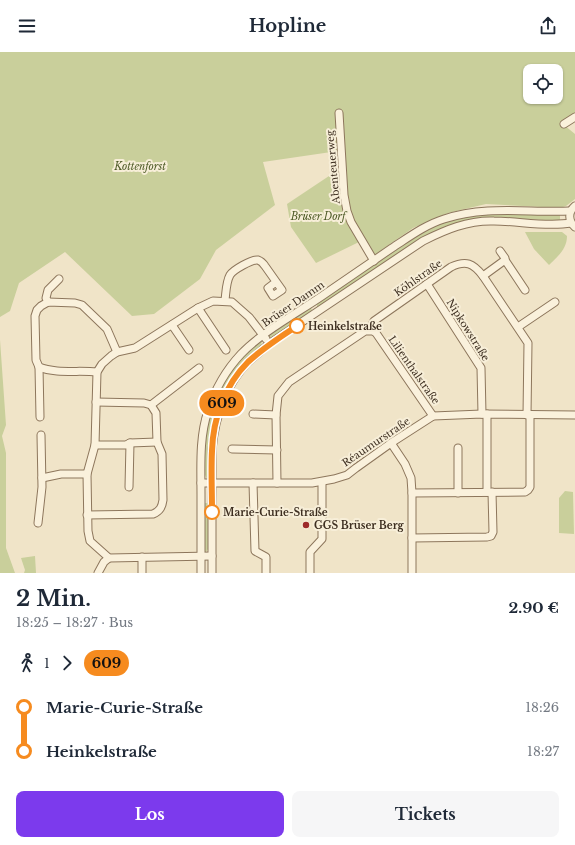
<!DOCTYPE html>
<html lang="de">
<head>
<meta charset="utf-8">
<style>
  :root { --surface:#fff; --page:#f6f6f7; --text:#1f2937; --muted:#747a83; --accent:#7c3aed }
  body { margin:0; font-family:"Libre Baskerville",serif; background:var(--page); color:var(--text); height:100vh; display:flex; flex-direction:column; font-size:15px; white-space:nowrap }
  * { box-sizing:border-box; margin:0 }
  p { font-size:13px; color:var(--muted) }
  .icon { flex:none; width:22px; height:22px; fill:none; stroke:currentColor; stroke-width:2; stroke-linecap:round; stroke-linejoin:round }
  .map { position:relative; height:521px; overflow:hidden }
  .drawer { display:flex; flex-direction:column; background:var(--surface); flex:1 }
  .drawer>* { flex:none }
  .badge { padding:0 8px; border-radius:13px; font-size:14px; line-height:26px }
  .buttons { position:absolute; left:523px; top:12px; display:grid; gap:8px }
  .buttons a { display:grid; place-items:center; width:40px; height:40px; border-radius:8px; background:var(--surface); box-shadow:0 1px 3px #0004; font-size:20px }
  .map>.badge { position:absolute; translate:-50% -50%; box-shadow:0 0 0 2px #fff }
  .legs { display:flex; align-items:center; gap:6px; height:44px; padding:0 16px; font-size:13px }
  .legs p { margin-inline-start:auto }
  .summary { display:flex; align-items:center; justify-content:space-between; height:68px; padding:0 16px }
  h1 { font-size:22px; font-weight:700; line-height:30px }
  .primary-button { display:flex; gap:8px; margin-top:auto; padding:8px 16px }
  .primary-button a { flex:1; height:46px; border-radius:8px; background:var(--accent); color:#fff; font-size:16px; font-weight:700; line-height:46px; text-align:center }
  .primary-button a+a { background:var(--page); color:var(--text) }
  ul { padding:0 16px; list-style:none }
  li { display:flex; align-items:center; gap:14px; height:44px; font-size:15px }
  li i { display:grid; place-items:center; width:6px; height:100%; margin:0 5px; background:currentColor }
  li i::after { content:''; width:10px; height:10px; margin:-5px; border:3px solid; border-radius:50%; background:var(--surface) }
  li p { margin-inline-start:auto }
  li:first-child i { background:linear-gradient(#0000 50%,currentColor 0) }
  li:last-child i { background:linear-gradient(currentColor 50%,#0000 0) }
  header { display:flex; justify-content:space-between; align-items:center; height:52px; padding:0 16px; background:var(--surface); font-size:18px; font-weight:700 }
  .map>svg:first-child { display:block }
  .green { fill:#c9cf9b; fill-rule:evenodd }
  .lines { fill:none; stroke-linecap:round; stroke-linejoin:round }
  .minor-casing { stroke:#8d765c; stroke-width:9 }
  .minor { stroke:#faf1dc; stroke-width:7 }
  .line-1-casing { stroke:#fff; stroke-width:9 }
  .line-1 { stroke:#f68b1f; stroke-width:6 }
  .stop-1-dot { fill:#fff; stroke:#f68b1f; stroke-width:2 }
  .poi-dot { fill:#9e2a2b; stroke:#f7eed8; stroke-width:1.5 }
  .labels { text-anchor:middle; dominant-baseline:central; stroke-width:4; stroke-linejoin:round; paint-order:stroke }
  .park-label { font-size:10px; font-style:italic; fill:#4d5a26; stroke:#f7eed8 }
  .street-label { font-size:10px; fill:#3d2e20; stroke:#f7eed8 }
  .stop-label { font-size:10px; font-weight:bold; fill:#3d2e20; stroke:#f7eed8; text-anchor:start }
  .poi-label { font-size:10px; font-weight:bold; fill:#3d2e20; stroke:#f7eed8; text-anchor:start }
</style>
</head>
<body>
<header><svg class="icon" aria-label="menu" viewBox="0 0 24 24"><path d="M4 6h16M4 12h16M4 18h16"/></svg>Hopline<svg class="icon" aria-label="share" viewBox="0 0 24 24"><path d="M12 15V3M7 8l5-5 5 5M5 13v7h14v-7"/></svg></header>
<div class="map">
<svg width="575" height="521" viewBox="0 0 575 521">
  <rect width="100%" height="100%" fill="#f0e4c8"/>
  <g class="green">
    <path d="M0 0H575V62L564 73 575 82V147L566 154 560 156 486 152 448 161 413 176 369 207 359 190 316 211 291 175 287 152 329 124 335 123 340 126 338 99 263 110 275 153 216 198 200 227 154 262 132 264 65 200 19 231 10 259 0 265ZM530 19H556V45H530Z"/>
    <path d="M503 160 545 163H560V169L507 166H486L466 169 443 176 411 193 317 257V250L407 189 432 174 461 165Z"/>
    <path d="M525 180H562L567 184C567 197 558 204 549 213L534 197Z"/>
    <path d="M311 254 312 260 271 286H269L268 284Z"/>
    <path d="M0 288 6 373 2 384 6 401V496L15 521H0Z"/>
    <path d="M260 289 262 290 260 295 222 344 217 356 210 383 209 427H207C202 419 204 407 204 397 205 389 205 381 207 373 215 339 233 311 260 289Z"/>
    <path d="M565 439 573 440 574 482 559 481V446Z"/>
    <path d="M204 451H209V496L205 501Z"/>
    <path d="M35 504 36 521H24L25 518 21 506Z"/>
  </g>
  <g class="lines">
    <g class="minor-casing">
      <g id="minor">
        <path d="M339 61 344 143 347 159 351 170 374 209"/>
        <path d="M564 72 575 65"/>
        <path d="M575 154C568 160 568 169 575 175"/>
        <path d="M505 208 525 238"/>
        <path d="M483 224 505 208V206L500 199"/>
        <path d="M427 232 481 316 482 362"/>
        <path d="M225 248C226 241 226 230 230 223 233 218 252 207 258 208 261 209 263 211 265 214L282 238 273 244 268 236 276 230"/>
        <path d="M48 250 46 246 48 238 59 227"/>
        <path d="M198 256 226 298"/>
        <path d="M172 273 189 298"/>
        <path d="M518 275 555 250"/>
        <path d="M369 278 374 269 451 215C466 208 473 211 483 224L528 291 527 363"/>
        <path d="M39 315 40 365"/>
        <path d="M97 320C79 318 56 322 39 315L36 308 35 264 37 258 41 254 48 250 75 251 82 253 107 277 117 300"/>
        <path d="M151 353 199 316"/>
        <path d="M253 362 276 363"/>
        <path d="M391 391 405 412 411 426 412 441V521"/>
        <path d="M95 393H126L130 391 157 390"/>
        <path d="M232 397 277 398"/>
        <path d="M42 426 61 422H87"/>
        <path d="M201 431H312L334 427 347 423 356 416 391 391 433 364 482 362 575 363"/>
        <path d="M253 431 255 499 266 505V521"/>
        <path d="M277 431 276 363 278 344 289 330 365 279H373L376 281 433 364"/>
        <path d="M129 435 130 391"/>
        <path d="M487 440V362"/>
        <path d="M412 441 525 440 528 438 530 435V363"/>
        <path d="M458 441V396"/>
        <path d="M87 463 153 462C160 459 162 455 163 448L162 402 157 390 156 361 151 353 144 351 96 350"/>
        <path d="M38 471 42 435 41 383"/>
        <path d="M412 486 487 485 491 484 493 480 492 440"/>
        <path d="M212 504 109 506 90 489 88 479 87 422 95 393 97 320 102 312 111 304 117 300 135 296 198 256 213 249 232 250 249 265 266 287"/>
        <path d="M98 521 104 510 109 506"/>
        <path d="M142 521V505"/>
        <path d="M201 521C201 495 201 469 201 442 201 415 199 385 208 359 215 337 226 318 241 302 262 280 297 261 322 244 345 228 369 212 392 196 409 185 425 173 444 167 487 153 528 161 570 159"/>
        <path d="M212 521V398C215 365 225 334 248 310 255 304 262 298 269 292L423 189C445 178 468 168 494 169 519 169 545 175 571 171"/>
        <path d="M310 521V500L322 487V430"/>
      </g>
    </g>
    <use href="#minor" class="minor"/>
  </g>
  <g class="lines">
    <g class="line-1-casing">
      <path id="line-1" d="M212 460C212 439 211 419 212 399 213 366 225 333 248 310 263 296 280 285 297 274"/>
    </g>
    <use href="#line-1" class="line-1"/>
  </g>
  <g class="stop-1-dot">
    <circle cx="297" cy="274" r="7"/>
    <circle cx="212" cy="460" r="7"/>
  </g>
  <circle class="poi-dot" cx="306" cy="473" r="4"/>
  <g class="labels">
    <g class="park-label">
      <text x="140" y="114">Kottenforst</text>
      <text x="318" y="164">Brüser Dorf</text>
    </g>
    <g class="street-label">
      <text transform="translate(333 115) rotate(-95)">Abenteuerweg</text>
      <text transform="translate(418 226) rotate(-35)">Köhlstraße</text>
      <text transform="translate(293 252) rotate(-34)">Brüser Damm</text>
      <text transform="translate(468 278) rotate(58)">Nipkowstraße</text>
      <text transform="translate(414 318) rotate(55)">Lilienthalstraße</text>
      <text transform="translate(376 390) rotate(-34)">Réaumurstraße</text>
    </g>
    <g class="stop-label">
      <text x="308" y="274">Heinkelstraße</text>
      <text x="223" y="460">Marie-Curie-Straße</text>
    </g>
    <g class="poi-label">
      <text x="314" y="473">GGS Brüser Berg</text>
    </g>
  </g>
</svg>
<div class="buttons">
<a><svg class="icon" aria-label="locate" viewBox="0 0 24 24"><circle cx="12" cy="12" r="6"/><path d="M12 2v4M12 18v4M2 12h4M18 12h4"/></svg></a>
</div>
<b class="badge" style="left:222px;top:351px;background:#f68b1f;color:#111">609</b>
</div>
<section class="drawer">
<div class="summary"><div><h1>2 Min.</h1><p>18:25 – 18:27 · Bus</p></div><b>2.90 €</b></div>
<div class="legs"><svg class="icon" aria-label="walk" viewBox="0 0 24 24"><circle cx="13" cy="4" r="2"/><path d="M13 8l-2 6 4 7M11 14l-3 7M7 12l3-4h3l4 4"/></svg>1<svg class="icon" aria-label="forward" viewBox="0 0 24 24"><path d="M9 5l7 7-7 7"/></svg><b class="badge" style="background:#f68b1f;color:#111">609</b></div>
<ul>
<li><i style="color:#f68b1f"></i><b>Marie-Curie-Straße</b><p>18:26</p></li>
<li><i style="color:#f68b1f"></i><b>Heinkelstraße</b><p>18:27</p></li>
</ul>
<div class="primary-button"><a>Los</a><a>Tickets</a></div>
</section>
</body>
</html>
